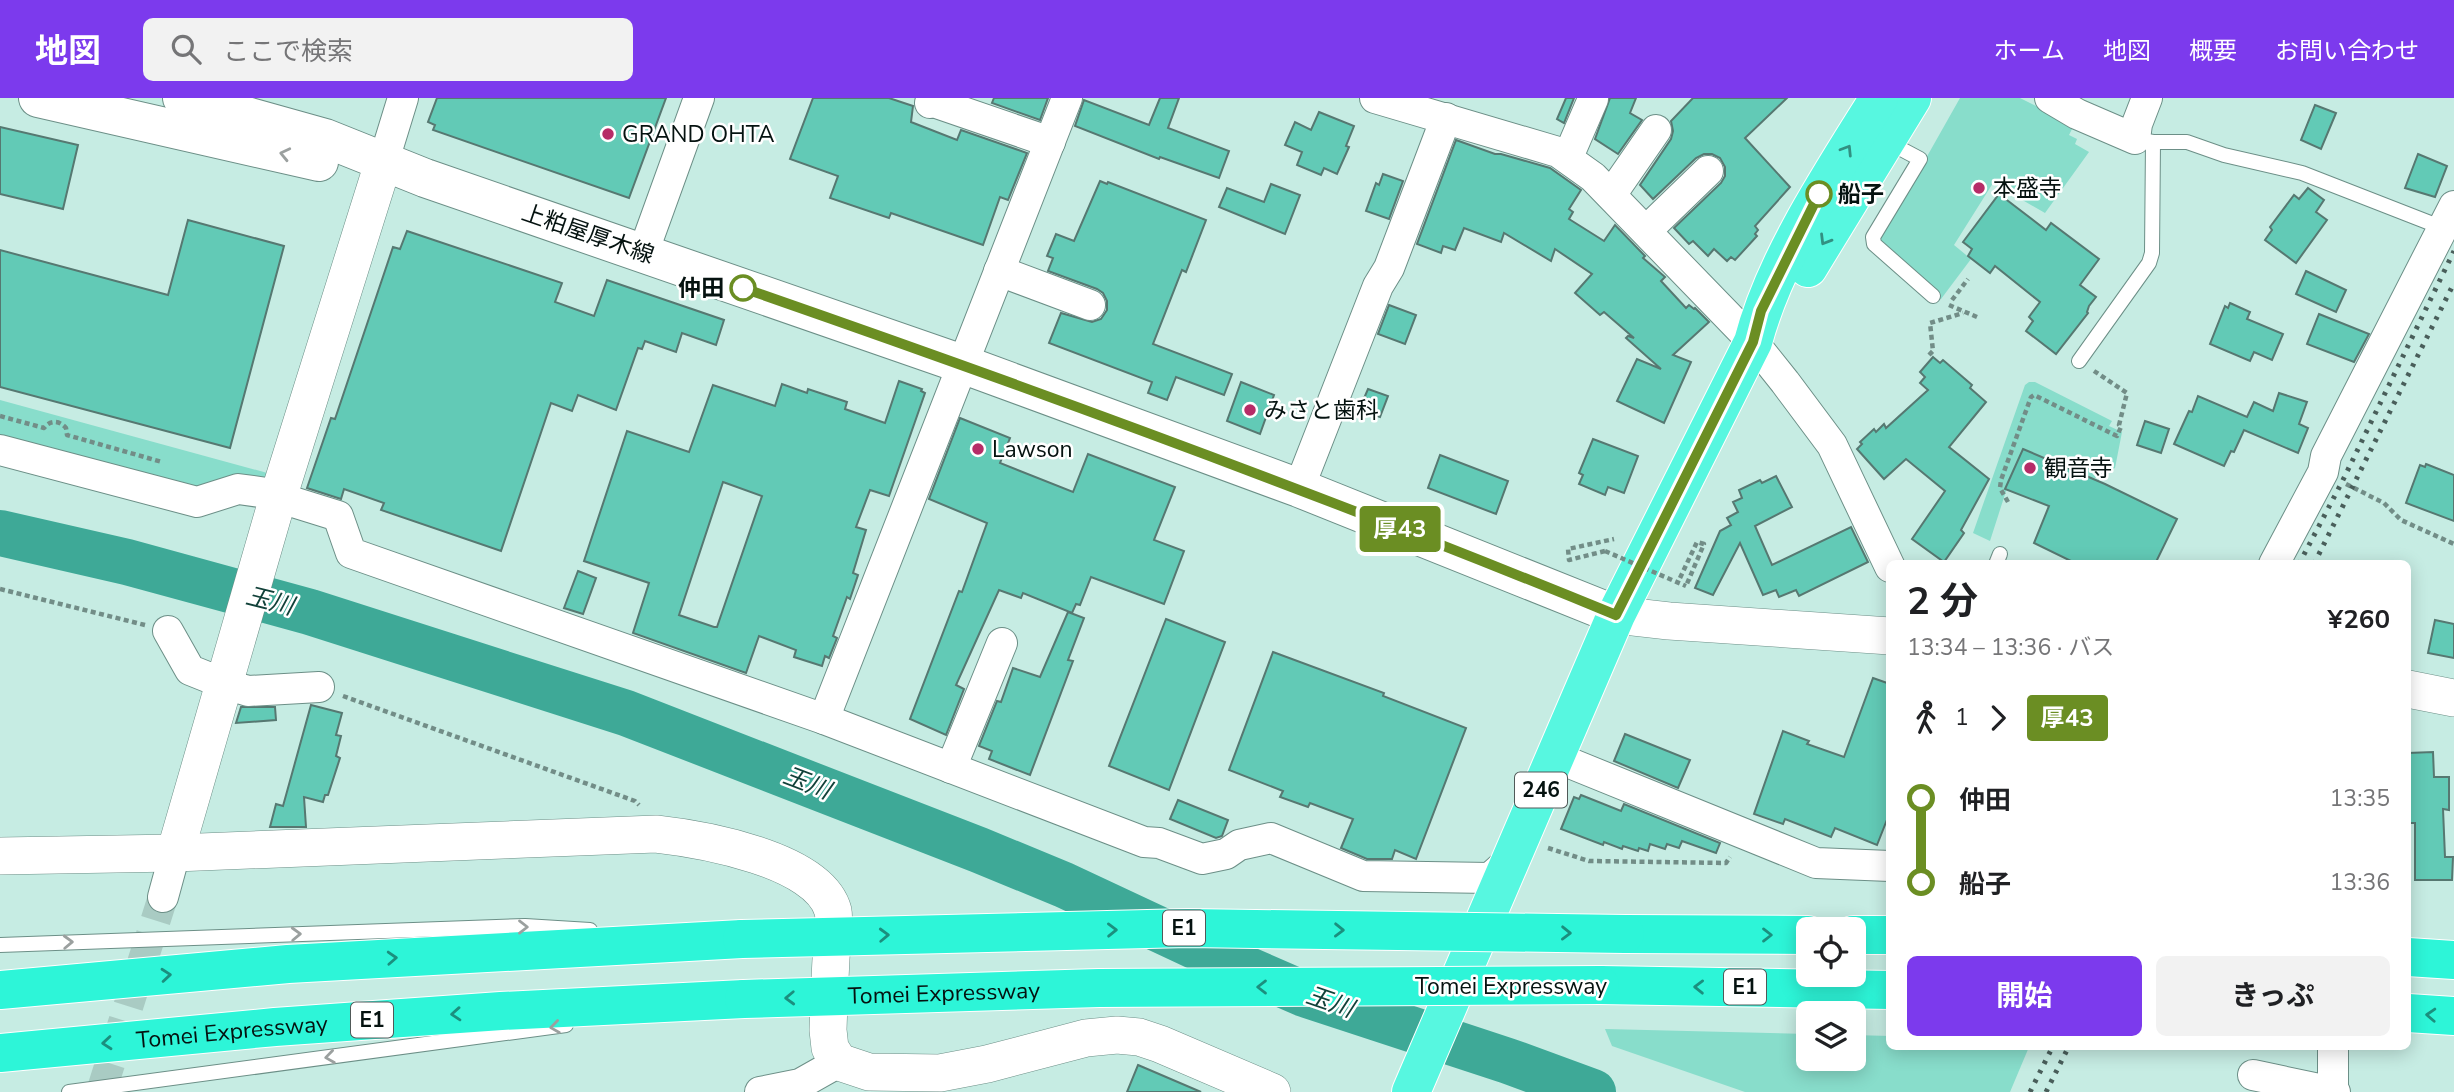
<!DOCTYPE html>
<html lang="ja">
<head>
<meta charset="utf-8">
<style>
  :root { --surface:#fff; --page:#f2f2f2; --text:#202124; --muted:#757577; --accent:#7c3aed }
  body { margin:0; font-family:"Nunito Sans","Noto Sans JP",sans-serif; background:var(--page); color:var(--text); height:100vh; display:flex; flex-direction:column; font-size:26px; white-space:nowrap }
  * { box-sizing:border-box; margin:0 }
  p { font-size:23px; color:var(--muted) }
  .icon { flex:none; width:38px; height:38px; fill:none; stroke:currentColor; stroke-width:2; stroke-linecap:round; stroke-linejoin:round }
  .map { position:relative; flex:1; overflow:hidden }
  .details { position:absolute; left:1886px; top:462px; width:525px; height:490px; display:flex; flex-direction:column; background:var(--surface); border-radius:10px; box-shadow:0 4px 18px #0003 }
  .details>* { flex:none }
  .badge { padding:0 14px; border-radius:5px; font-size:24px; line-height:46px }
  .controls { position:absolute; left:1796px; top:819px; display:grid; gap:14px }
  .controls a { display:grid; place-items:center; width:70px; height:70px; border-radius:10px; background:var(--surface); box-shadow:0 4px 18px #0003; font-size:35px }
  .map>.badge { position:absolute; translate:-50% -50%; box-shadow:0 0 0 4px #fff }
  .legs { display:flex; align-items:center; gap:10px; height:77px; padding:0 21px; font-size:23px }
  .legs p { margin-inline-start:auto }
  .head { display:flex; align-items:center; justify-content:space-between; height:119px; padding:0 21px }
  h1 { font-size:38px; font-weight:700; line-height:52px }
  .button { display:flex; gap:14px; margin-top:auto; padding:14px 21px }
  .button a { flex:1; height:80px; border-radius:10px; background:var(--accent); color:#fff; font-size:28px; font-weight:700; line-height:80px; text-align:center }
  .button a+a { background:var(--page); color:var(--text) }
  ul { padding:0 21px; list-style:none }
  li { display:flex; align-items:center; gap:24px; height:84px; font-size:26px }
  li i { display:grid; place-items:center; width:10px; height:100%; margin:0 9px; background:currentColor }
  li i::after { content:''; width:18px; height:18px; margin:-9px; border:5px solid; border-radius:50%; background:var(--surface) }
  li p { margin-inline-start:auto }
  li:first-child i { background:linear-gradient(#0000 50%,currentColor 0) }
  li:last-child i { background:linear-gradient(currentColor 50%,#0000 0) }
  header { display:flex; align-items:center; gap:42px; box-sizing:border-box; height:98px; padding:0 35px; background:var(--accent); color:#fff }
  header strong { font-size:33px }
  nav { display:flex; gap:38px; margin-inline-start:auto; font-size:24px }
  .search { width:490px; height:63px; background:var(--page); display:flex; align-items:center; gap:18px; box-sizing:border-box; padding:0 24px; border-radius:10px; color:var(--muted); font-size:26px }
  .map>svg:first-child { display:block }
  .green { fill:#88ddcb }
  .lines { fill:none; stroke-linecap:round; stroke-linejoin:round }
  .river { stroke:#3ea997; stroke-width:46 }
  .building { fill:#62cab6; stroke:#567871; stroke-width:2; fill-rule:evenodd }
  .minor-tunnel { stroke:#a9cbc3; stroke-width:30; stroke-dasharray:30 15; stroke-linecap:butt }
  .service-casing { stroke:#6c8f87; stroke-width:16 }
  .minor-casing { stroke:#6c8f87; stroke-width:32 }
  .tertiary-casing { stroke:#6c8f87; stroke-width:38 }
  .secondary-casing { stroke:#6c8f87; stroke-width:40 }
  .trunk-casing { stroke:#fff; stroke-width:40 }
  .motorway-casing { stroke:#fff; stroke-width:40 }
  .path { stroke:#728d87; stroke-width:4.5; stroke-dasharray:5 3.5; stroke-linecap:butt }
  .service { stroke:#fff; stroke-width:14 }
  .minor { stroke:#fff; stroke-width:30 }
  .tertiary { stroke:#fff; stroke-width:37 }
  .secondary { stroke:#fff; stroke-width:38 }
  .trunk { stroke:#57f7e0; stroke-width:38 }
  .motorway { stroke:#2df5d8; stroke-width:38 }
  .rail { stroke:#495e5a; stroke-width:5; stroke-dasharray:3.5 7; stroke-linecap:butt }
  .motorway-bridge-casing { stroke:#fff; stroke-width:40; stroke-linecap:butt }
  .path-bridge { stroke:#728d87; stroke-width:4.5; stroke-dasharray:5 3.5; stroke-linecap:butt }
  .motorway-bridge { stroke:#2df5d8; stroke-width:38 }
  .oneway { stroke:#329082 }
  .oneway2 { stroke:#9ba09f }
  .oneway3 { stroke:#1b8f7e }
  .line-1-casing { stroke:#fff; stroke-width:16 }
  .line-1 { stroke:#6b8e23; stroke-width:10 }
  .poi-dot { fill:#b62c67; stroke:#fff; stroke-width:2.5 }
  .stop-1-dot { fill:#fff; stroke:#6b8e23; stroke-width:3.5 }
  .labels { text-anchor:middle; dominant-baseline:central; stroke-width:5; stroke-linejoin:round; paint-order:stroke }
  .shield { fill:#fff; stroke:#505958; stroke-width:2 }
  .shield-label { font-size:21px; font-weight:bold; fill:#051210 }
  .poi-label { font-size:23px; fill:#051210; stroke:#fff; text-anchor:start }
  .stop-label { font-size:23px; font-weight:bold; fill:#051210; stroke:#fff; text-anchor:start }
  .street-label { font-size:23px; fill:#051210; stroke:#fff }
  .water-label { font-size:24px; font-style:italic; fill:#114139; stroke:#fff }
</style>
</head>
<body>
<header>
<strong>地図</strong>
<div class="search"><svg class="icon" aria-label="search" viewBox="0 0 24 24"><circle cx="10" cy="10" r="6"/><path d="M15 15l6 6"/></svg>ここで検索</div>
<nav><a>ホーム</a><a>地図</a><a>概要</a><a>お問い合わせ</a></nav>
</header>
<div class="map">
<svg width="2454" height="994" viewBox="0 0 2454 994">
  <rect width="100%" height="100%" fill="#c6ece3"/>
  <g class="green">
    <path d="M1960 0H2020L2074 27 2069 37 2077 41 2075 46 2089 54 2045 115 1993 85 1954 147 1971 161 1941 201 1877 147Z"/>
    <path d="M2029 284H2035L2112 323 2109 328 2122 334 2115 370 2091 382 2024 351 2007 390 1990 443 1973 435 2025 287Z"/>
    <path d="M0 302 271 376 266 391 207 398 0 340Z"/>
    <path d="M1605 931 1808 936V961H1853V937L1890 938V948L2029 949 2010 994H1745L1612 948Z"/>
  </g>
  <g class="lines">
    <path class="river" d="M0 435 127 464 310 514 626 615 979 752 1064 787 1205 853 1304 896 1508 963 1593 994"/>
  </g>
  <g class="building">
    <path d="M437 0H666L629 100 433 32 435 27 428 24Z"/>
    <path d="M813 0H889L913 8 911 24 957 42 961 32 1027 55 1008 102 1000 99 983 147 891 115 889 120 830 100 838 78 790 61Z"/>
    <path d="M994 0H1048L1040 22 992 5Z"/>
    <path d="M1160 0H1179L1168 30 1229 53 1219 80 1160 59 1159 61 1075 28 1084 2 1149 27Z"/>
    <path d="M1566 0H1574L1564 25 1557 21Z"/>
    <path d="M1610 0H1636L1630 15 1642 22 1618 56 1595 41Z"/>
    <path d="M1693 0H1787L1745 40 1790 89 1755 128 1758 132 1755 136 1757 138 1735 162 1731 159 1727 163 1714 151 1708 158 1693 143 1689 146 1674 130 1721 85 1725 78V69L1720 60 1712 56H1704L1696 60 1653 101 1640 87 1671 41 1673 33 1671 23Z"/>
    <path d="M2315 7 2336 15 2321 51 2301 42Z"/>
    <path d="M1319 14 1354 28 1346 48 1349 49 1337 76 1324 70 1321 77 1297 67 1302 54 1285 47 1295 24 1311 32Z"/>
    <path d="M0 29 78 47 63 111 0 96Z"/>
    <path d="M1456 42 1495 56H1501L1550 70 1581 92 1569 111 1573 114 1569 121 1604 143 1615 127 1645 158 1643 160 1665 179 1661 183 1686 210 1689 207 1694 211 1695 210 1709 224 1673 257 1691 264 1664 325 1617 303 1637 261 1661 271 1626 240 1628 238 1634 240 1604 214 1600 217 1575 195 1592 176 1555 151 1551 163 1504 135 1501 144 1464 130 1455 152 1443 148 1441 155 1417 146Z"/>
    <path d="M2418 56 2447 68 2435 99 2405 90Z"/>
    <path d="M1383 76 1403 83 1389 121 1366 113 1376 85 1379 87Z"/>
    <path d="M1100 83 1107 86 1108 84 1206 122 1186 174 1182 172 1153 246 1232 276 1224 297 1176 279 1167 302 1148 295 1152 284 1049 245 1061 215 1092 224 1101 221 1107 212V203L1103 195 1097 191 1048 173 1053 160 1047 158 1056 136 1074 143Z"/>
    <path d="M1271 86 1300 97 1285 136 1219 109 1227 90 1264 104Z"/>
    <path d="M2308 90 2324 102 2316 114 2327 122 2296 165 2265 142 2272 132 2270 129 2294 97 2299 101Z"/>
    <path d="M1999 96 2046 132 2051 125 2099 161 2080 187 2096 199 2089 208 2087 214 2088 215 2056 256 2026 233 2033 223 2029 219 2040 204 1995 168 1990 175 1968 158 1972 151 1963 144Z"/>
    <path d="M188 122 284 148 230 350 0 289V152L168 197Z"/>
    <path d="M407 133 562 185 555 204 594 218 607 182 724 222 716 247 682 235 676 254 645 243 642 251 638 250 616 312 578 297 572 313 551 305 501 453 381 412 384 405 344 391 341 401 307 390 331 320 335 321 393 149 400 151Z"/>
    <path d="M2306 173 2346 192 2336 214 2296 196Z"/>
    <path d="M2230 205 2250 214 2247 221 2283 236 2272 262 2254 254 2250 263 2210 246 2225 208 2228 210Z"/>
    <path d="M1389 207 1416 217 1405 246 1378 236Z"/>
    <path d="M2319 216 2369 236 2354 264 2307 246Z"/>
    <path d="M1933 259 1940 265 1943 262 1972 287 1970 290 1986 304 1949 349 1989 381 1961 432 1964 435 1944 464 1912 441 1945 393 1906 361 1884 381 1857 351 1862 346 1860 344 1874 331 1876 334 1884 326 1886 330 1928 292 1920 285 1925 279 1920 274Z"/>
    <path d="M899 283 922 291 921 293 925 295 889 398 870 392 856 429 866 432 853 475 858 477 850 501 847 499 833 538 837 540 829 560 825 558 822 568 794 559 796 552 759 538 746 575 633 535 649 485 584 463 627 333 689 354 713 287 775 308 782 286 807 295 808 291 847 304 845 311 885 325ZM723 384 762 398 717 529H714L679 517Z"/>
    <path d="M1241 284 1274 297 1260 336 1227 323Z"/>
    <path d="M1368 291 1388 298 1380 319 1359 312Z"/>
    <path d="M2279 295 2307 304 2299 326 2308 330 2298 355 2244 332 2234 354 2231 353 2224 368 2174 346 2189 313 2192 314 2198 298 2247 319 2254 304 2273 313Z"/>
    <path d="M960 320 1010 340 1000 365 1073 394 1088 356 1175 389 1154 442 1184 453 1164 506 1091 479 1080 507 1076 506 1072 515 1023 495 1021 500 999 492 956 587 964 591 946 637 910 621 959 493 962 494 987 425 929 401Z"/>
    <path d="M2145 323 2169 331 2161 355 2137 347Z"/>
    <path d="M1593 341 1638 358 1624 395 1608 389 1605 397 1579 386 1583 377 1579 375Z"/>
    <path d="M2023 351 2105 386 2177 421 2155 466H2077L2034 445 2049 408 2005 391Z"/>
    <path d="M1440 357 1508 383 1496 416 1428 390Z"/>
    <path d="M2426 366 2454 377V423L2406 405 2420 367 2425 369Z"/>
    <path d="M1776 378 1792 409 1755 428 1772 467 1851 429 1868 464 1799 498 1796 492 1779 499 1776 492 1763 497 1740 445 1713 497 1695 490 1720 433 1731 427 1727 420 1738 414 1733 404 1742 400 1739 392 1760 382 1762 385Z"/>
    <path d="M578 473 596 480 583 516 564 510Z"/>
    <path d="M1068 514 1084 520 1068 562 1073 563 1030 677 989 661 992 653 979 648 997 603 1001 604 1013 570 1040 579Z"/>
    <path d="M1166 521 1225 544 1169 692 1109 668Z"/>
    <path d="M2435 522 2454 526V560L2428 555Z"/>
    <path d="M1273 554 1384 595 1383 598 1466 630 1416 761 1395 752 1392 761H1367L1341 750 1353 721 1310 705 1308 709 1280 699 1283 693 1229 672Z"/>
    <path d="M1873 580 1890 586V714L1877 747 1835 730 1831 739 1785 721 1783 726 1754 716 1783 633 1809 643 1807 646 1844 659Z"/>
    <path d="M311 607 342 615 336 637 341 638 336 658 340 660 328 697H325L323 704 304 699 306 729H270L276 706 283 708Z"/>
    <path d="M241 609H275L276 622 236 625Z"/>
    <path d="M1625 636 1690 662 1678 690 1614 663Z"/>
    <path d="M2433 654 2434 679H2449V712L2443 711 2445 759H2453L2452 782H2415V725H2410L2408 716V655Z"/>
    <path d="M1581 697 1621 713 1624 706 1720 745 1716 755 1682 743 1679 750 1667 746 1665 751 1650 746 1648 753 1639 750 1638 753 1623 748 1622 751 1604 744 1603 747 1561 731 1574 699 1579 701Z"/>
    <path d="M1178 702 1228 722 1222 738 1216 740 1170 721Z"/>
    <path d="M1138 967 1201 994H1127Z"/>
  </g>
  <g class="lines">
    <path class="minor-tunnel" d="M101 994 163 799"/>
    <g class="service-casing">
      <g id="service">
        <path d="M2135 41 2153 44H2187L2224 57 2302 75 2443 130"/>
        <path d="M1886 43 1920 61 1873 139 1874 146 1933 198"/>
        <path d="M2079 263 2149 165 2152 155 2153 44"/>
        <path d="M1996 466 2000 456"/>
        <path d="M0 847 525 828 590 832"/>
        <path d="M69 994 566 927"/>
      </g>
    </g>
    <g class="minor-casing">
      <g id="minor">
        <path d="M1375 0 1558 54 1593 79 1753 244 1785 284 1832 347 1890 469"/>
        <path d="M2050 0 2077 16 2135 41 2137 26 2147 0"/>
        <path d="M930 5 931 3 1050 44"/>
        <path d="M1568 59 1593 1"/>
        <path d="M380 75 403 0"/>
        <path d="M1611 97 1656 32"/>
        <path d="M1647 132 1708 73"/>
        <path d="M643 155 699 0"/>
        <path d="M999 173 1090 207"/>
        <path d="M0 352 197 404 238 391 267 395 277 403 293 404 338 418 351 455 824 621 1067 0"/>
        <path d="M1299 390 1378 188 1389 170 1446 20"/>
        <path d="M2274 466 2323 374 2326 358 2454 108"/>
        <path d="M168 533 190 572 225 586 248 593 319 589"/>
        <path d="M824 621 1144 744 1159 745 1202 761 1226 756 1239 747 1271 740 1363 778 1490 780 1510 762"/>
        <path d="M1555 659 1816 765 1890 768"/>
        <path d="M951 670 1002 545"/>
        <path d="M163 799 175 755"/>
        <path d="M2333 948V994H2335"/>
        <path d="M2253 977 2333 994"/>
        <path d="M760 994 800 986 839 964"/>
      </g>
    </g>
    <g class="tertiary-casing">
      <g id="tertiary">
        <path d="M1616 517 1669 523 1890 538"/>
        <path d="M2408 591 2454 600"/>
        <path d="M175 755 277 403 380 75"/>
        <path d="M0 758 175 755 656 736C701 741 819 761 833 813 835 822 832 836 832 845 830 874 829 903 828 932L830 950 839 964 869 974 940 975 987 966 1086 940 1117 937 1139 939 1160 946 1272 994"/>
      </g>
    </g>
    <g class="secondary-casing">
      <g id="secondary">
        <path d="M38 0 319 64"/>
        <path d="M182 0 325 40 425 80 962 266 1299 390 1616 517"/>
      </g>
    </g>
    <g class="trunk-casing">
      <g id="trunk">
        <path d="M1808 170 1912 0"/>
        <path d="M1411 994 1616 517 1753 244C1775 160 1833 74 1879 0"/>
      </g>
    </g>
    <g class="motorway-casing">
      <g id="motorway">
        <path d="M1625 836 1808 837"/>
        <path d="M1853 837H1890"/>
        <path d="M2408 859 2454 862"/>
        <path d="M1600 887 1890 892"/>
        <path d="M0 892 288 866 742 841"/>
        <path d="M2408 915 2454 918"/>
        <path id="s1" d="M0 955 275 929 501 913 744 901"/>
      </g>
    </g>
    <g class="path">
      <path d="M1952 202 1968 181"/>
      <path d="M1949 207 1977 219"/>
      <path d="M1929 257 1933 253 1930 225 1963 215"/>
      <path d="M0 318 44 330C50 322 59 322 66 330L67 337 162 364"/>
      <path d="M2346 386 2384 405 2401 422 2454 446"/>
      <path d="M2008 404 2000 390 2001 382 2031 299 2034 297 2117 338 2121 329 2119 327 2127 295 2094 273"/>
      <path d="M1605 453 1569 462 1568 451 1614 441"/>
      <path d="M1680 480 1697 444 1704 446 1686 488"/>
      <path d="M0 491 145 527"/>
      <path d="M343 598 635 703 639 707"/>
      <path d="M1548 750 1589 763 1726 765 1730 759"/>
    </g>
    <use href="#service" class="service"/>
    <use href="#minor" class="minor"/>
    <use href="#tertiary" class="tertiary"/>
    <use href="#secondary" class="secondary"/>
    <use href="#trunk" class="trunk"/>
    <use href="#motorway" class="motorway"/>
    <g class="rail">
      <path d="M2299 466 2342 384 2454 153"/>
      <path d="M2314 466 2454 185"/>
      <path d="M2030 994 2053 948"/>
      <path d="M2046 994 2069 948"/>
    </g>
    <g class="motorway-bridge-casing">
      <g id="motorway-bridge">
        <path d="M742 841 1188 830 1625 836"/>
        <path id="s2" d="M744 901 1099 890 1600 887"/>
      </g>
    </g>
    <path class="path-bridge" d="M1605 453 1686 488"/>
    <use href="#motorway-bridge" class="motorway-bridge"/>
  </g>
  <defs><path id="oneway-chevron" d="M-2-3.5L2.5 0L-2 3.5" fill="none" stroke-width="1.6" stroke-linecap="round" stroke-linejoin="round" transform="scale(1.75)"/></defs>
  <g class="oneway">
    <use href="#oneway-chevron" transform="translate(1847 52) rotate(-58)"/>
    <use href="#oneway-chevron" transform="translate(1825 142) rotate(121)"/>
  </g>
  <g class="oneway2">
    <use href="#oneway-chevron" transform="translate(285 56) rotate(-167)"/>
    <use href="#oneway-chevron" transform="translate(523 829)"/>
    <use href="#oneway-chevron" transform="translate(296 836) rotate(-2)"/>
    <use href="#oneway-chevron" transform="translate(68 844) rotate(-2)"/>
    <use href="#oneway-chevron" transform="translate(555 929) rotate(172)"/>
    <use href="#oneway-chevron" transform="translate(330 959) rotate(172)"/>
  </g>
  <g class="oneway3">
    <use href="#oneway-chevron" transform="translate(1112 832) rotate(-1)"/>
    <use href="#oneway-chevron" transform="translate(1339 832) rotate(1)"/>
    <use href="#oneway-chevron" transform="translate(1566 835) rotate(1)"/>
    <use href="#oneway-chevron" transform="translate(884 837) rotate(-2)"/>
    <use href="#oneway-chevron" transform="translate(1767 837)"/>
    <use href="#oneway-chevron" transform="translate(392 860) rotate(-3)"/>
    <use href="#oneway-chevron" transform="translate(166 877) rotate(-5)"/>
    <use href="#oneway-chevron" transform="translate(1262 889) rotate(180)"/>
    <use href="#oneway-chevron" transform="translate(1699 889) rotate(-179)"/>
    <use href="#oneway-chevron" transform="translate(790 900) rotate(178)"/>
    <use href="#oneway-chevron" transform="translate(456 916) rotate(176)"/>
    <use href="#oneway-chevron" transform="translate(2431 917) rotate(-177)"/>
    <use href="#oneway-chevron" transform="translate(107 945) rotate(175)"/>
  </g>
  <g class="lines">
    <g class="line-1-casing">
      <path id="line-1" d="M743 190C1037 292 1328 399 1616 517L1753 244 1761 213 1819 96"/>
    </g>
    <use href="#line-1" class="line-1"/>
  </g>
  <g class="poi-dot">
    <circle cx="608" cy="36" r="7"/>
    <circle cx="1979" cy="90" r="7"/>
    <circle cx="1250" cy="312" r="7"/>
    <circle cx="978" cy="351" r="7"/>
    <circle cx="2030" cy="370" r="7"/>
  </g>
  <g class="stop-1-dot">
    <circle cx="1819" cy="96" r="12"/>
    <circle cx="743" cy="190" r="12"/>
  </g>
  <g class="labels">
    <g class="shield">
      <rect x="1515" y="674.5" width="52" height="35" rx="5"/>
      <rect x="1163" y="812.5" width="42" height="35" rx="5"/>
      <rect x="1724" y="871.5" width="42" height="35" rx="5"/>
      <rect x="351" y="904.5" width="42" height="35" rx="5"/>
    </g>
    <g class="shield-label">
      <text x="1541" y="692">246</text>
      <text x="1184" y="830">E1</text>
      <text x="1745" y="889">E1</text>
      <text x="372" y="922">E1</text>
    </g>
    <g class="poi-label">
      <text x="622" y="36">GRAND OHTA</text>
      <text x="1993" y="90">本盛寺</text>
      <text x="1264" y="312">みさと歯科</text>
      <text x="992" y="351">Lawson</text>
      <text x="2044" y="370">観音寺</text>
    </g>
    <g class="stop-label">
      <text x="1838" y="96">船子</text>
      <text x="724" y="190" text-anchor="end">仲田</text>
    </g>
    <g class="street-label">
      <text transform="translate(588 136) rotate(19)">上粕屋厚木線</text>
      <text x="1511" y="888">Tomei Expressway</text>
      <text stroke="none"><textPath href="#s2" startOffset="200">Tomei Expressway</textPath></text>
      <text stroke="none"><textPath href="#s1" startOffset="233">Tomei Expressway</textPath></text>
    </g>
    <g class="water-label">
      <text transform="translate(270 503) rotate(14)">玉川</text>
      <text transform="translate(807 685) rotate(21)">玉川</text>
      <text transform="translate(1330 904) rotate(19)">玉川</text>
    </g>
  </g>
</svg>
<div class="controls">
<a><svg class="icon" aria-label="locate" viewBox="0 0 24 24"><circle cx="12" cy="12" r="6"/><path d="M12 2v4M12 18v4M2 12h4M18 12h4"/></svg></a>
<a><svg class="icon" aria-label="layers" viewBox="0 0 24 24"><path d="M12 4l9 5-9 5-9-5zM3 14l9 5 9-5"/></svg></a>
</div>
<b class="badge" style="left:1400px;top:431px;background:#6b8e23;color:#fff">厚43</b>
<section class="details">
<div class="head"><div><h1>2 分</h1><p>13:34 – 13:36 · バス</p></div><b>¥260</b></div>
<div class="legs"><svg class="icon" aria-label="walk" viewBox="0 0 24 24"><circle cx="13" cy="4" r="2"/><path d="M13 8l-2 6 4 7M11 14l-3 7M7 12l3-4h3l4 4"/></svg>1<svg class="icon" aria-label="forward" viewBox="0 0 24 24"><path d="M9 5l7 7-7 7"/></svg><b class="badge" style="background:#6b8e23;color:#fff">厚43</b></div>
<ul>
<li><i style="color:#6b8e23"></i><b>仲田</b><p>13:35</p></li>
<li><i style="color:#6b8e23"></i><b>船子</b><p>13:36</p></li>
</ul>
<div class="button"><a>開始</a><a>きっぷ</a></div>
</section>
</div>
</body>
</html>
